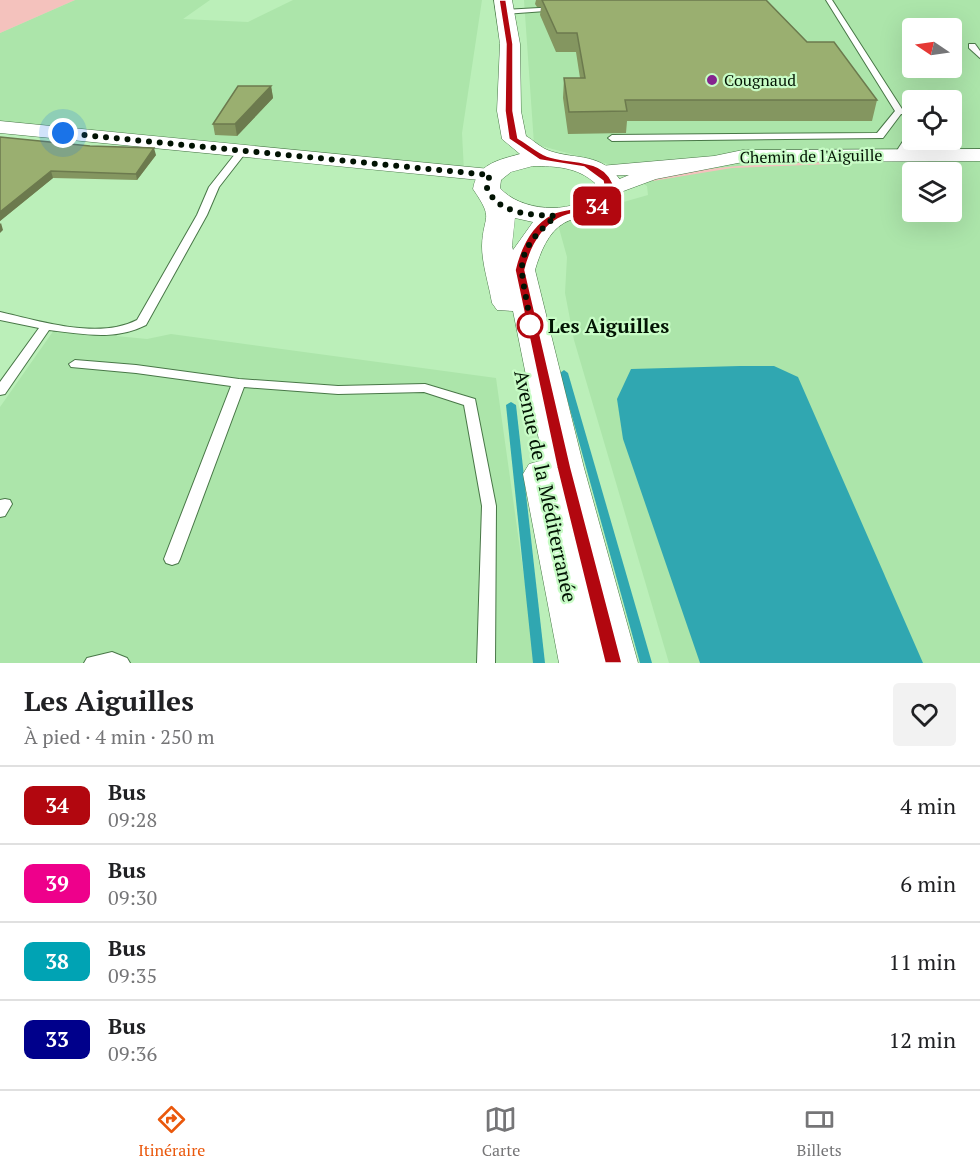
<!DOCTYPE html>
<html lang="fr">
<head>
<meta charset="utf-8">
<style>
  :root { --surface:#fff; --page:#f2f2f2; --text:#202124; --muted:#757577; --line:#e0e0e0; --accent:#ea580c }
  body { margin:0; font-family:"PT Serif",serif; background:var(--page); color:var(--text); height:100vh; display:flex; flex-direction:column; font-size:22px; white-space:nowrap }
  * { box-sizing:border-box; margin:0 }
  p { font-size:20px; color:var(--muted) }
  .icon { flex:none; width:33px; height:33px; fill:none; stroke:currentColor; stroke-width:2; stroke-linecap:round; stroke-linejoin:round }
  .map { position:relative; height:663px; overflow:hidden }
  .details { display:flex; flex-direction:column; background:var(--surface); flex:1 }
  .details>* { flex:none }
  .badge { padding:0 12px; border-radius:9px; font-size:21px; line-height:39px }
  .needle { width:39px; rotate:283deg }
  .buttons { position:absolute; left:902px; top:18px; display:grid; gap:12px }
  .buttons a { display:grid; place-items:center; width:60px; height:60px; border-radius:6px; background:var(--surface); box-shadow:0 6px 24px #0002; font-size:30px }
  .you { position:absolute; width:30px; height:30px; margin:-15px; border:4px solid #fff; border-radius:50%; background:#1a73e8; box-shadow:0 0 0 9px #1a73e833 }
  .map>.badge { position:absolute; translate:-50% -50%; box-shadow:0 0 0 3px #fff }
  .round { display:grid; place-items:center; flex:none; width:63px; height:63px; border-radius:6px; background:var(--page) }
  .head { display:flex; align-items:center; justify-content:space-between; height:102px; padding:0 24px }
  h1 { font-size:28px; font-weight:800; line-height:45px }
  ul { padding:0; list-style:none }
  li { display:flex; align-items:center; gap:18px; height:78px; padding:0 24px; border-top:2px solid var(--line) }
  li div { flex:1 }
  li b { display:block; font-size:22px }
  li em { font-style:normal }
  li .badge { min-width:66px; font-weight:700; text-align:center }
  .menu { display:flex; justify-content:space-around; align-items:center; height:84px; border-top:2px solid var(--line); background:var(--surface); font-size:16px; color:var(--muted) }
  .menu a { display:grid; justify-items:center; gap:3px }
  .menu .current { color:var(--accent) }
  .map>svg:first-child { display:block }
  .built { fill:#ace5aa; fill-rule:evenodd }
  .green { fill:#f4c2bd }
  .water { fill:#30a7b1 }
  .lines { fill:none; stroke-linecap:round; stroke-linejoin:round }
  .stream { fill:#30a7b1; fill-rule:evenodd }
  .lane-casing { stroke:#487747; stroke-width:2 }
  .street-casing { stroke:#487747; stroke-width:1 }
  .secondary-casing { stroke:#487747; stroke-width:1 }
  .lane { fill:#fff; fill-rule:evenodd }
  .street { fill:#fff; fill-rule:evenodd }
  .secondary { fill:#fff; fill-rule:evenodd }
  .wall { fill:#849660 }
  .shaded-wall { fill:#6c7a4e }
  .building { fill:#9aaf70; stroke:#6c7a4e; stroke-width:1.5 }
  .line { fill:#b2070f; stroke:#fff; stroke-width:1.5 }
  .walk { stroke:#021303; stroke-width:6; stroke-dasharray:0 10.8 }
  .poi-dot { fill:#85248f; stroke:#c8fcc6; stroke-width:2 }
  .stop-dot { fill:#fff; stroke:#b2070f; stroke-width:3 }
  .labels { text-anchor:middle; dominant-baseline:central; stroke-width:4.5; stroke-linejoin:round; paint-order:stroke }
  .far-poi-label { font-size:16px; fill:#021303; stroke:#c8fcc6; text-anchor:start }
  .far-street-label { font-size:16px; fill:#021303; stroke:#c8fcc6 }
  .stop-label { font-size:20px; font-weight:bold; fill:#021303; stroke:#c8fcc6; text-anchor:start }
  .street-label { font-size:20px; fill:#021303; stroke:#c8fcc6 }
</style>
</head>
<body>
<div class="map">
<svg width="980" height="663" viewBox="0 0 980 663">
  <rect width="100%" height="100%" fill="#bbefb9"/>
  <g class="built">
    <path d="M75 0H210L183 19 248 22 293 0H482L462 133 464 171 0 126V33Z"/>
    <path d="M524 0H980V663H669L574 340 565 293 567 257 557 221 648 195 647 186 615 166 534 144ZM912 28H951V68H912ZM912 100H951V140H912ZM912 172H951V212H912Z"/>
    <path d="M54 330 147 339 171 334 496 378 536 663H0V407Z"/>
  </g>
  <g class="green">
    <path d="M0 0H75L0 33Z"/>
    <path d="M827 162 860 163 732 168 653 181 648 179C707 166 767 163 827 162Z"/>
  </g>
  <path class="water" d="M740 366H774L798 377 923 663H700L623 439 617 399 631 369Z"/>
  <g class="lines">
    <g class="stream">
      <path d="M564 370 568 373 652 663H640L560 373Z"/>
      <path d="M511 402 516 405 545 663H533L506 405Z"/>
    </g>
    <g class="lane-casing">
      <g id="lane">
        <path d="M826 0H832L902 109H912V115L901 114 883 138 612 141 608 138 612 135 877 133 895 111Z"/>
        <path d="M557 7 559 8V10L504 14 501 12 504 10Z"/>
        <path d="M969 44H975L980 51V58L969 48Z"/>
        <path d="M912 131 913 140 904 155 902 157H896L894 155 909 132Z"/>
        <path d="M242 148 247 151 219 187 207 215 146 325C115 341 83 334 49 330L5 394 0 395V382L39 328 0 320V312C40 321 99 340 137 320L197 215 209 187 239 149Z"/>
        <path d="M75 360 136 365 239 379 338 386 425 384 475 399 496 506 495 663H477L482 506 464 405 424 392 338 394 244 387 180 559 178 563 172 565 166 563 164 559 231 386 136 373 71 367 69 364Z"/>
        <path d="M5 499 10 500 12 504 5 516 0 517V500Z"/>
        <path d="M112 652 127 658 130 663H84L87 658Z"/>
      </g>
    </g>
    <g class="street-casing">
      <g id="street">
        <path d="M0 121 490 169 497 171 500 175 497 179 490 181 0 133Z"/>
        <path d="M980 149V161L743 162 656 179 610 196 603 194 600 190 603 186 629 175 593 176 590 172 593 168 600 166 714 156 743 150Z"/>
      </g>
    </g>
    <g class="secondary-casing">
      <path id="secondary" d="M494 0H512L520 44 521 111 526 136C533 140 541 148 550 151 577 160 601 152 621 181 626 221 585 211 564 223 548 232 540 253 535 270L584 468 638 663H559L523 474 529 464 543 460 513 311 497 310 492 303C489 285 482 264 482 246 483 214 495 221 473 189 477 164 498 160 520 154L502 139 497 111 500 44ZM533 166C556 166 577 167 595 183L593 195C570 215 520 211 500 188L501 180 511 172ZM515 218 533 222 513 250 512 246Z"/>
    </g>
    <use href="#lane" class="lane"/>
    <use href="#street" class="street"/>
    <use href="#secondary" class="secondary"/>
  </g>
  <g class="wall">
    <path d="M536 0H766L807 42 877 100 872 121H627L626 133 568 134 563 98 564 78H580L576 52H556L540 15 541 7H537L535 4Z"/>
    <path d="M271 86 273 98 237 136 215 135 213 124Z"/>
    <path d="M0 137 90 146 156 155 137 180 53 178 0 221Z"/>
  </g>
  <g class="shaded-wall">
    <path d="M271 86 273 98 237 136 235 124Z"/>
    <path d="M154 148 156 155 137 180 136 174Z"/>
    <path d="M51 171 53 178 0 221V212Z"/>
    <path d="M1 223 3 230 0 233V224Z"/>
  </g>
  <g class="building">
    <path d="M542 0H766L807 42H834L877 100H625L627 111 569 112 564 78H585L577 33H557Z"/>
    <path d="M238 86H271L235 124H213Z"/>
    <path d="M0 137 90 146 154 148 136 174 51 171 0 212Z"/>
  </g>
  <path class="line" d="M499 0H506L513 44V111L518 138C527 143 537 152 547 156 572 165 607 156 615 190 600 220 581 206 558 219 539 230 530 250 525 270L571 468 622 663H605L557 468 515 270C520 249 531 225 552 214 570 205 610 212 603 181L584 167 540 160 509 139 505 111 506 44Z"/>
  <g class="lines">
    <path class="walk" d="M63 133 490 175 486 185C495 214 530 215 556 216 505 260 525 270 530 325"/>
  </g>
  <circle class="poi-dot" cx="712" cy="80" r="6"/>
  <circle class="stop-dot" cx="530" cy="325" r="12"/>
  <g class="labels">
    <g class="far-poi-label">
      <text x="724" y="80">Cougnaud</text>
    </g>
    <g class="far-street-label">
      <text transform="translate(811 156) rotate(-1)">Chemin de l'Aiguille</text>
    </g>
    <g class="stop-label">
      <text x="548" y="325">Les Aiguilles</text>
    </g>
    <g class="street-label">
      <text transform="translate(546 486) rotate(78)">Avenue de la Méditerranée</text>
    </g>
  </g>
</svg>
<div class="buttons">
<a><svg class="needle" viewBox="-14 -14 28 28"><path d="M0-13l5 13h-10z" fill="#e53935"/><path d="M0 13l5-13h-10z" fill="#757577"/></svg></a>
<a><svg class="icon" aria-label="locate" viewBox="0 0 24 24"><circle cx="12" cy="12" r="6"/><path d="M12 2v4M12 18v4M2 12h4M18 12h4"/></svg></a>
<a><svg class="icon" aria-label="layers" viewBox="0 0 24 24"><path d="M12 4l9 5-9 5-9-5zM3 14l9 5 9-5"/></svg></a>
</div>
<div class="you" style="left:63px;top:133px"></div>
<b class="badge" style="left:597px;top:206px;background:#b2070f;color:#fff">34</b>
</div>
<section class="details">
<div class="head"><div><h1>Les Aiguilles</h1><p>À pied · 4 min · 250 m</p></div><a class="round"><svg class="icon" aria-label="heart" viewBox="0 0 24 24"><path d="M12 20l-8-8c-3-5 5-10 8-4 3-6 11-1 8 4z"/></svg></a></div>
<ul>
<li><span class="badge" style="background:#b2070f;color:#fff">34</span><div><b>Bus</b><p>09:28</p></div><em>4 min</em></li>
<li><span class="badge" style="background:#ee008b;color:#fff">39</span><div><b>Bus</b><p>09:30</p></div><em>6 min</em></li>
<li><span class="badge" style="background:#00a3b4;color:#fff">38</span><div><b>Bus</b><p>09:35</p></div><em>11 min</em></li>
<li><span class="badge" style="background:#00008b;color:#fff">33</span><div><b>Bus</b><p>09:36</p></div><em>12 min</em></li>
</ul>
</section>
<nav class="menu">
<a class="current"><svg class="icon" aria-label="directions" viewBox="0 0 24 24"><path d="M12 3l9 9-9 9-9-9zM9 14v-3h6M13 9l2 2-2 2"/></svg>Itinéraire</a>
<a><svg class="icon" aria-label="map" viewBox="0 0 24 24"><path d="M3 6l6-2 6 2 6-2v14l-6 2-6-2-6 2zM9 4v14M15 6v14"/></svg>Carte</a>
<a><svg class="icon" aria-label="tickets" viewBox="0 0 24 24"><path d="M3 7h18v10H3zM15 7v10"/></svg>Billets</a>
</nav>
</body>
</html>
